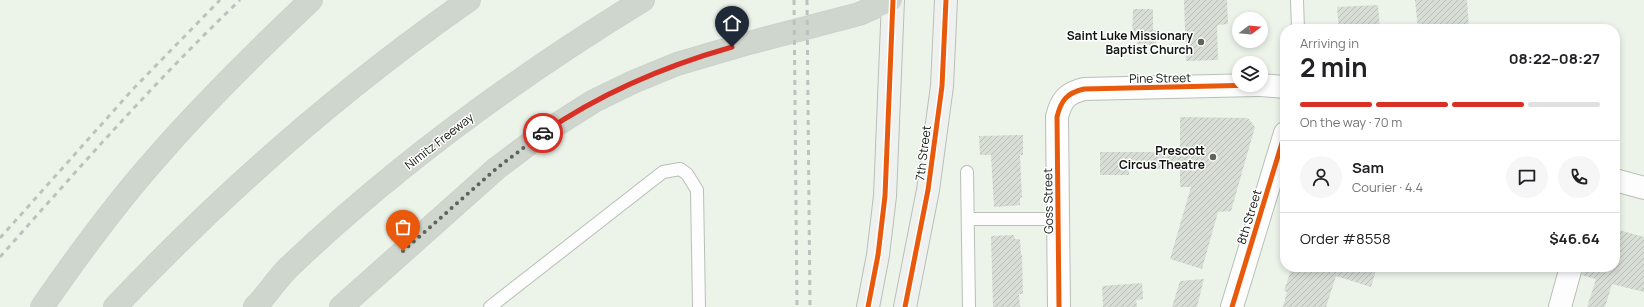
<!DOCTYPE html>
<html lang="en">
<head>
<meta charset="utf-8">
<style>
	:root { --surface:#fff; --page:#f6f6f6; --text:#202124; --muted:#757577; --line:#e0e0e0; --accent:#d93025 }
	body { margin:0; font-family:Manrope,sans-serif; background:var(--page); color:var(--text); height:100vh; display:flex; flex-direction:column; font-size:15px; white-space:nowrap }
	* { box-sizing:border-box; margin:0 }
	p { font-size:13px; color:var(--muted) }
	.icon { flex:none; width:22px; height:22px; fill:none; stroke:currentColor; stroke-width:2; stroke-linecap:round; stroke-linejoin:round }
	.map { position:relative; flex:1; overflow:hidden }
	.drawer { position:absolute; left:1280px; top:24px; width:340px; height:248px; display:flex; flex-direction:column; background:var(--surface); border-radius:16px; box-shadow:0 2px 6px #0003 }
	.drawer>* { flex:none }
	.needle { width:26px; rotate:74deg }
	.controls { position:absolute; left:1232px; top:12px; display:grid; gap:8px }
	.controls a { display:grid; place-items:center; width:36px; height:36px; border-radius:50%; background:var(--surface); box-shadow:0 2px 6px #0003; font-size:20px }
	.pin { position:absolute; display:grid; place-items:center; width:34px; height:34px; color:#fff; margin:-41px -17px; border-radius:50% 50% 50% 0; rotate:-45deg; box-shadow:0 0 4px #0007 }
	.pin .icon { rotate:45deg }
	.courier { position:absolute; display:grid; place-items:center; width:40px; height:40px; margin:-20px; border:3px solid #d93025; border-radius:50%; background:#fff; color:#222; box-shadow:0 1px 5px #0007 }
	.overview em { font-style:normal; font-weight:700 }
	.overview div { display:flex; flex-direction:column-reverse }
	.overview { display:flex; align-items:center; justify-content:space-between; height:68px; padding:0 20px }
	h1 { font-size:26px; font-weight:700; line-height:30px }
	.bar { display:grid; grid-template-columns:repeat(4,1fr); gap:6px 4px; align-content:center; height:48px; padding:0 20px }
	.bar i { height:5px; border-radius:3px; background:var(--line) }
	.bar .selected { background:var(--accent) }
	.bar p { grid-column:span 4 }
	.line { display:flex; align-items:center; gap:10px; padding:0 20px; border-top:1px solid var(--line) }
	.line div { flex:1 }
	.round { display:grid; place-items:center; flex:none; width:42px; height:42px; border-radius:21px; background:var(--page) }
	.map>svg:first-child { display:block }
	.building { fill:url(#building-hatch) }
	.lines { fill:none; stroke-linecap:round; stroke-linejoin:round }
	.lane-casing { stroke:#b9bfb8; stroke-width:14 }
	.street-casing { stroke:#b9bfb8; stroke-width:24 }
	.secondary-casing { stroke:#b9bfb8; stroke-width:24 }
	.highway-casing { stroke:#cdd1cd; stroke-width:24 }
	.lane { stroke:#fcfdfc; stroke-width:12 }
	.street { stroke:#fcfdfc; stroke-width:22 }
	.secondary { stroke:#eff1ee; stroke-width:22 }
	.highway { stroke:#cfd6cd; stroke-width:22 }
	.rail { stroke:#bfc1bf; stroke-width:3; stroke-dasharray:5 5; stroke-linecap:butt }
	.cycleway-casing { stroke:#fff; stroke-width:8 }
	.cycleway { stroke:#e8590c; stroke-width:5 }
	.done { stroke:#5e635c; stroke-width:4; stroke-dasharray:0 7.2 }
	.route { stroke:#d93025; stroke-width:5 }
	.poi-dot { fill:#5e635c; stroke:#fff; stroke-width:1.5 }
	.labels { text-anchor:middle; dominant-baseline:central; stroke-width:3; stroke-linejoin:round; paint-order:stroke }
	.poi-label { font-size:12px; font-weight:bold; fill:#111510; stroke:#fff; text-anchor:end }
	.street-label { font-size:12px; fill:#111510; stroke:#fff }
</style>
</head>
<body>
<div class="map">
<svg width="1644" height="307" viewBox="0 0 1644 307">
	<defs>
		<pattern id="building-hatch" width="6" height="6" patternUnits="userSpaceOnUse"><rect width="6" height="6" fill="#d8ddd6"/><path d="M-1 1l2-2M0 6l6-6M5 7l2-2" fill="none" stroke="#b8bdb7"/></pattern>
	</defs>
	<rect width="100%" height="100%" fill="#ecf4ea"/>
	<g class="building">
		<path d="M1184,0H1227L1228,24L1217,25L1218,60L1186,61Z"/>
		<path d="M1415,0H1467L1469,29H1418Z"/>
		<path d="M1378,5L1380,29H1339L1337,7Z"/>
		<path d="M1133,9H1153V30H1156V45L1137,44V37H1132Z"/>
		<path d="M1180,117L1248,118L1255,127L1231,211L1218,212L1202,269L1170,259L1191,187H1180V169H1129V175H1100V152H1180Z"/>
		<path d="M1023,135V155H1020L1022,197L1020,198V205L994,207L991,155H980L979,136Z"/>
		<path d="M1615,229L1644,237V292L1612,284L1605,307H1587L1596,279L1582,275L1583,267H1615Z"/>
		<path d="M1014,235L1015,239H1020L1021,255L1022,254L1023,294H1019L1020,307H993L991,236Z"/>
		<path d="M1292,267H1377L1371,287L1336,276L1326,307H1283L1287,292L1284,291Z"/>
		<path d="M1204,279L1197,307H1172L1180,281Z"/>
		<path d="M1142,283L1143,299L1136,300L1137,307H1103L1102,286Z"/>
	</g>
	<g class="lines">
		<defs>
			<g id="lane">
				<path d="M1297,0L1298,29"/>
				<path d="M967,172L969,307"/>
				<path d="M968,219H1058"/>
				<path d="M490,307L663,172L680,169L687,174L697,190L699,307"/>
			</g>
			<g id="street">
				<path d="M1261,85L1285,87"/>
				<path d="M1615,180L1644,188"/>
				<path d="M1059,307L1057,117C1061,100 1067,93 1084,89L1257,85"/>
				<path d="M1232,307L1285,133"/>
				<path d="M1560,307L1571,267"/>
			</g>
			<g id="secondary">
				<path d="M868,307L878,255L885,196L893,0"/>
				<path d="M905,307L928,190L942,86L946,0"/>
			</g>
			<g id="highway">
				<path d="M42,307C78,255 116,203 158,156C206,101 258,50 311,0"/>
				<path d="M115,307C223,193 340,90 469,0"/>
				<path d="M255,307C267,295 276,280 288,268C395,166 517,77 643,0"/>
				<path d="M341,307L497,168L545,132L594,101L633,82L677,64L745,44L859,14L891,0"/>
			</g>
		</defs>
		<use href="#lane" class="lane-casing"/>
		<use href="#street" class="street-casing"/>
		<use href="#secondary" class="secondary-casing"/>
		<use href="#highway" class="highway-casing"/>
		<use href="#lane" class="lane"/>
		<use href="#street" class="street"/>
		<use href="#secondary" class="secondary"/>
		<use href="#highway" class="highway"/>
		<g class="rail">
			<path d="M794,0L797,307"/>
			<path d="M807,0L810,307"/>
			<path d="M0,238L134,88L220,0"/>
			<path d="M0,257C78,169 155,81 240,0"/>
		</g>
		<defs>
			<g id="cycleway">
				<path d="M868,307L878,255L885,196L893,0"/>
				<path d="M905,307L928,190L942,86L946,0"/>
				<path d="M1059,307L1057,117C1061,100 1067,93 1084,89L1257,85"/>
				<path d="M1232,307L1285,133"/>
			</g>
		</defs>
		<use href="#cycleway" class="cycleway-casing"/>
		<use href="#cycleway" class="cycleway"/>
	</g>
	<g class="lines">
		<path class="done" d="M403,251L497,168L543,133"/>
		<path class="route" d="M543,133C601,93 665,66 732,47"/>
	</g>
	<g class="poi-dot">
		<circle cx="1201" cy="42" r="4"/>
		<circle cx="1213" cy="157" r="4"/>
	</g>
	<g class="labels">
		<g class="poi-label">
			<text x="1193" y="35">Saint Luke Missionary<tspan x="1193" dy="14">Baptist Church</tspan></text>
			<text x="1205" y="150">Prescott<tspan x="1205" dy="14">Circus Theatre</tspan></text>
		</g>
		<g class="street-label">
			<text transform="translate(1160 78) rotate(-1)">Pine Street</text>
			<text transform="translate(439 141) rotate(-38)">Nimitz Freeway</text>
			<text transform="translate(923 153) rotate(-83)">7th Street</text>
			<text transform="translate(1048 201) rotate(-91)">Goss Street</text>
			<text transform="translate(1249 217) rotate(-73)">8th Street</text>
		</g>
	</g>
</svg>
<div class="controls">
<a><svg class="needle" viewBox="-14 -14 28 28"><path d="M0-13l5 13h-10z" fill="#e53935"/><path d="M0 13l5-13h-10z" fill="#757577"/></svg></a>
<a><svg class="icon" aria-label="layers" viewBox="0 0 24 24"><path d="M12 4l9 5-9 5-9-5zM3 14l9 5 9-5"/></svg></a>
</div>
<div class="pin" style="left:403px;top:251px;background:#ea580c"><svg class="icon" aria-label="bag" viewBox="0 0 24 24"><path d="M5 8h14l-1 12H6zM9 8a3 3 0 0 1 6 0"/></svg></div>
<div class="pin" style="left:732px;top:47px;background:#1f2937"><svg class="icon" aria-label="home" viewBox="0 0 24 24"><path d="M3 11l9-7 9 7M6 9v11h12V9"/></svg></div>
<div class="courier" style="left:543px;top:133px"><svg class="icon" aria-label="car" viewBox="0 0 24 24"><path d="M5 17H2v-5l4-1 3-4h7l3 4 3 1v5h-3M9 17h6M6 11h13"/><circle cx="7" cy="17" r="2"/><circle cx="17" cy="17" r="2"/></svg></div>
<section class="drawer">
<div class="overview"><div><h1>2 min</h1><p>Arriving in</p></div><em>08:22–08:27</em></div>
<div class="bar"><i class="selected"></i><i class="selected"></i><i class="selected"></i><i></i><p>On the way · 70 m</p></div>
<div class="line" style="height:72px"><a class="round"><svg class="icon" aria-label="person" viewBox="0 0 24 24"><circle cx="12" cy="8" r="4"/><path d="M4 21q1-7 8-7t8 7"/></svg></a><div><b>Sam</b><p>Courier · 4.4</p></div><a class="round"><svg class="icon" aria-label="chat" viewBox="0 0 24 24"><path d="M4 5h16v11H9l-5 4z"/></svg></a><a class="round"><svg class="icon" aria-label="phone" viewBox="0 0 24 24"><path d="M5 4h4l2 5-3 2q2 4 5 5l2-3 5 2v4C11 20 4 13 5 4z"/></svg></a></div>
<div class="line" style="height:52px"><div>Order #8558</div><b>$46.64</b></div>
</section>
</div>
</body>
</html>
